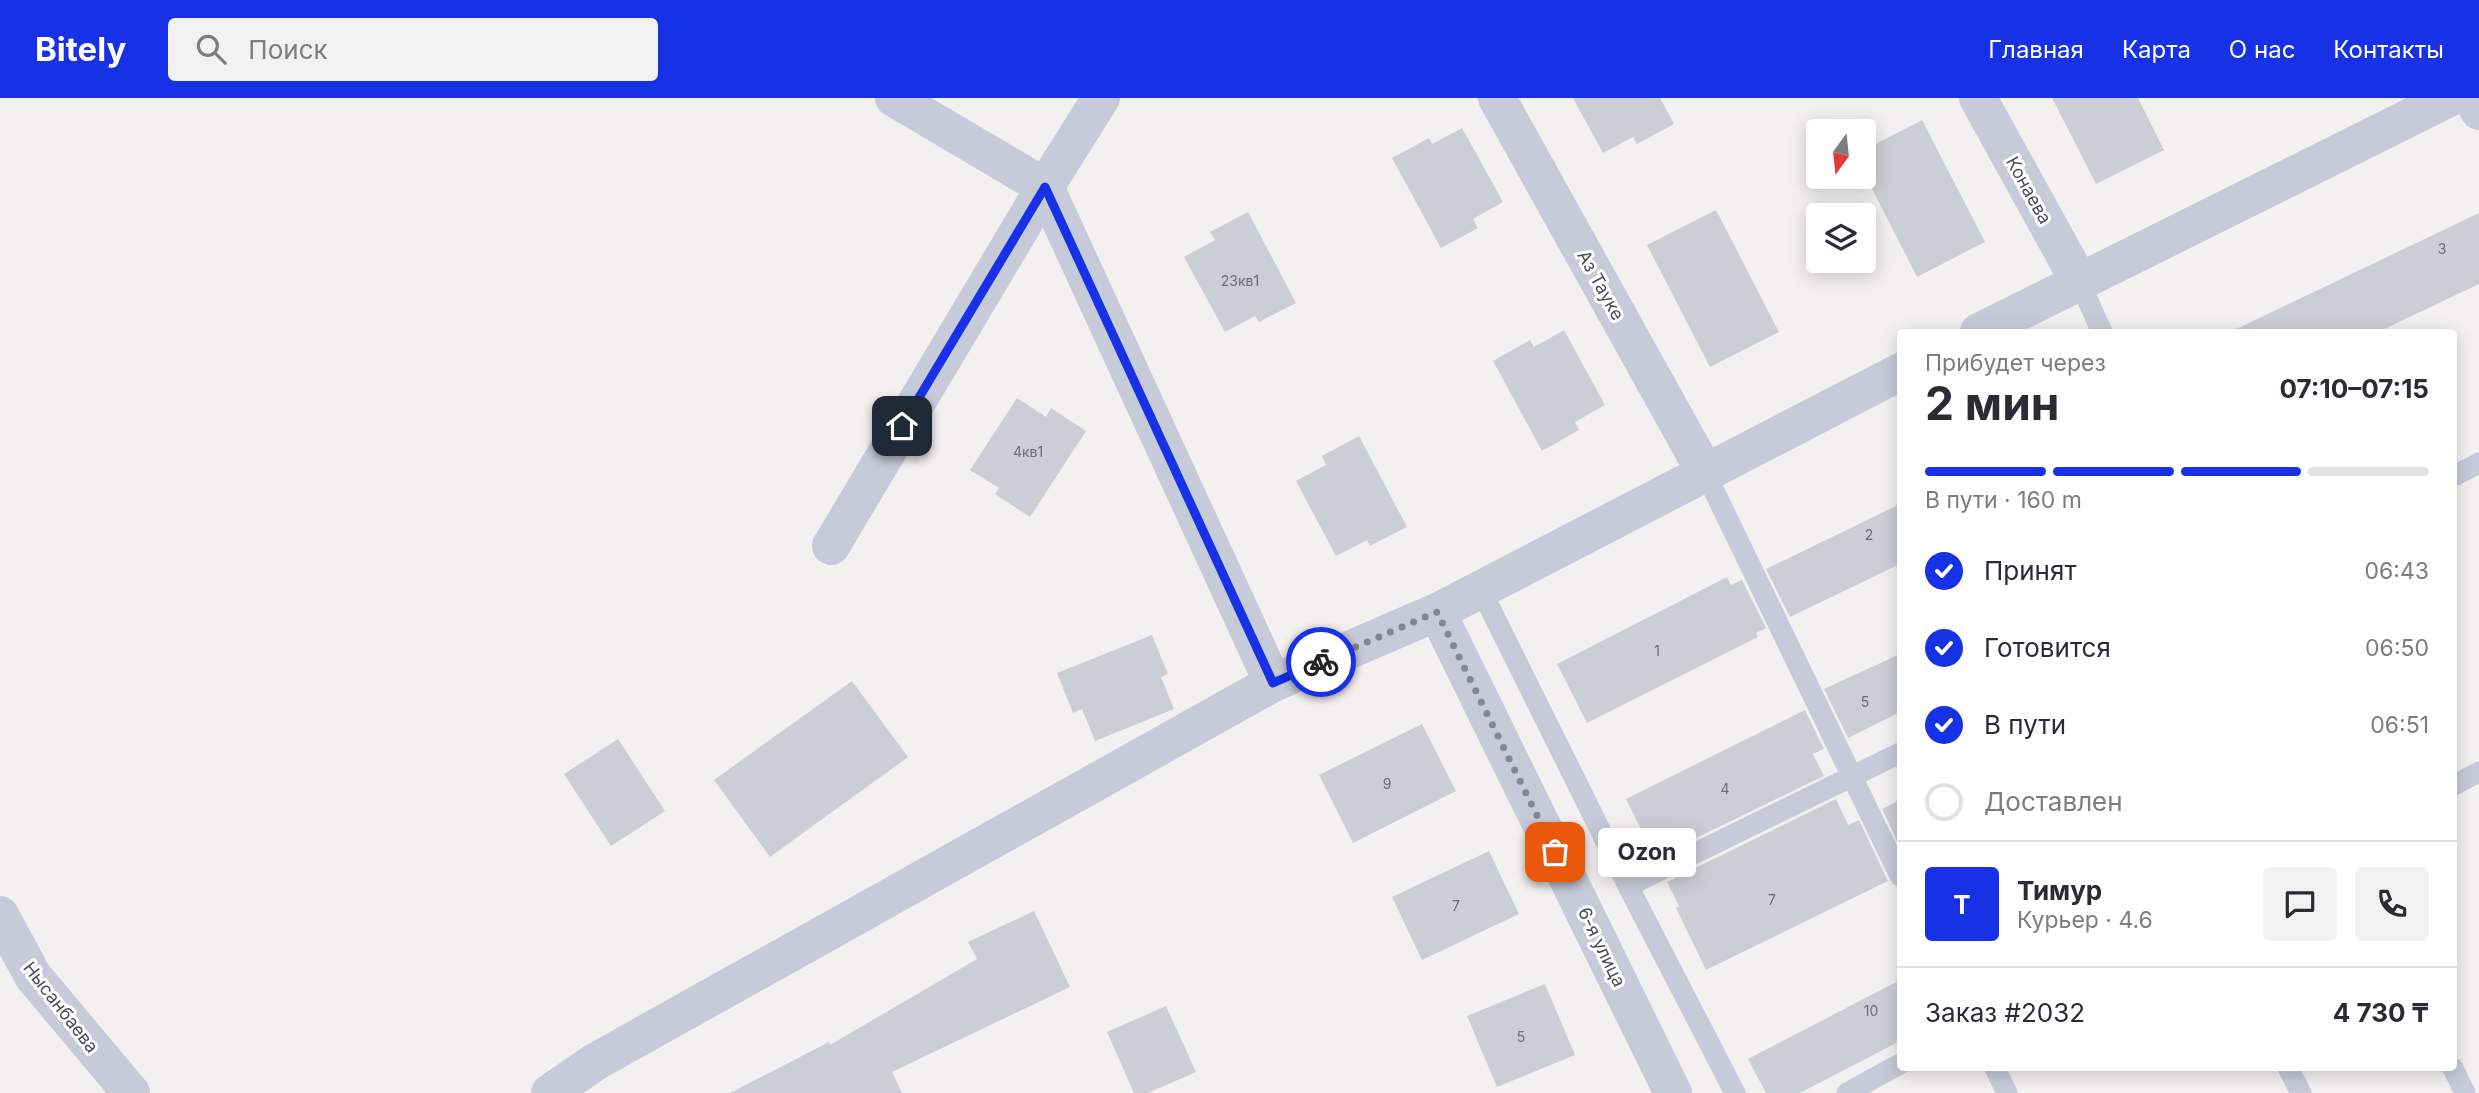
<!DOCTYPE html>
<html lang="ru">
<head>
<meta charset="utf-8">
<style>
	:root { --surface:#fff; --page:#f2f2f3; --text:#2b2b33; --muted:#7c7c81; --line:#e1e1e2; --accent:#1631e6 }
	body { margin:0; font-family:Inter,sans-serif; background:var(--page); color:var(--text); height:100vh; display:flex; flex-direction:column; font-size:26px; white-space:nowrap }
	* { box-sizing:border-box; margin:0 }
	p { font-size:23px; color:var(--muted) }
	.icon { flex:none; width:38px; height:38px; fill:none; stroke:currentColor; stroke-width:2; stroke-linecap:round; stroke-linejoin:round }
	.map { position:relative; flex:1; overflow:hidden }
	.panel { position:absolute; left:1897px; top:231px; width:560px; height:742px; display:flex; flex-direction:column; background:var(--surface); border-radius:7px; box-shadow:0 4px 18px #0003 }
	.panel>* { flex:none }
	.needle { width:46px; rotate:195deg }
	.tools { position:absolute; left:1806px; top:21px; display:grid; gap:14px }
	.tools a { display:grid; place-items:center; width:70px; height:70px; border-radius:7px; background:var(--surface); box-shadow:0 4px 18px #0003; font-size:35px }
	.pin { position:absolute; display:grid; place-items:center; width:60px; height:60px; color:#fff; margin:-30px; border-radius:14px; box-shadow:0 4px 10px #0006 }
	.courier { position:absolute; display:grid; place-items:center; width:70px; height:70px; margin:-35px; border:5px solid #1631e6; border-radius:50%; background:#fff; color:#222; box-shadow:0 2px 9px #0007 }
	.bubble { position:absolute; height:49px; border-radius:7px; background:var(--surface); box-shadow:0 4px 18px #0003; font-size:23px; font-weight:700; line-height:49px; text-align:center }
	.head em { font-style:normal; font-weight:700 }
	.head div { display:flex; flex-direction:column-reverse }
	.head { display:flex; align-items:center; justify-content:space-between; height:119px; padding:0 28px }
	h1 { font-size:46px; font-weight:700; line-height:52px }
	.bar { display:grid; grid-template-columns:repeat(4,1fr); gap:10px 7px; align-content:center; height:84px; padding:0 28px }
	.bar i { height:9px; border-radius:5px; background:var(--line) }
	.bar .active { background:var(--accent) }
	.bar p { grid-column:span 4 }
	.line { display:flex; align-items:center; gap:18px; padding:0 28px; border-top:2px solid var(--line) }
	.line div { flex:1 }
	.round { display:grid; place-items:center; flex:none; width:74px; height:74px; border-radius:7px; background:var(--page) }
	ol { padding:0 28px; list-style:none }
	li { display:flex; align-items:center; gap:21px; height:77px }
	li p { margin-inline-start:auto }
	li .icon { padding:7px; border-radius:50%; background:var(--accent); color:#fff; stroke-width:4 }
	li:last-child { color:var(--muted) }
	li i { width:38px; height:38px; border:4px solid var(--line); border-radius:50% }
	header { display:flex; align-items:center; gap:42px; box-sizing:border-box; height:98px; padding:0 35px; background:var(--accent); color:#fff }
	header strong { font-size:33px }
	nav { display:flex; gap:38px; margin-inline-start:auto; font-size:24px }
	.search { width:490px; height:63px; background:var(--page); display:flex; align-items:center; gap:18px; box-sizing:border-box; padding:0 24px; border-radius:7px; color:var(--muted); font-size:26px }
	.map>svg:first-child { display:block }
	.building { fill:#ccced6 }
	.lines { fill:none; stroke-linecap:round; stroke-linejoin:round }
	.service { stroke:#c7cad8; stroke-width:21 }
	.minor { stroke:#c7cad8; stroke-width:38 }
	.tertiary { stroke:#c7cad8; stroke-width:38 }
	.done { stroke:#848691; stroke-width:7; stroke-dasharray:0 12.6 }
	.route { stroke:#1631e6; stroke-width:9 }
	.labels { text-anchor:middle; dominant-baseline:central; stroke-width:6; stroke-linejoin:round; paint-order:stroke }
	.number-label { font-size:14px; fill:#696c7c }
	.street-label { font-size:18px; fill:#484c5e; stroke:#fff }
</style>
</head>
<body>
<header>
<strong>Bitely</strong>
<div class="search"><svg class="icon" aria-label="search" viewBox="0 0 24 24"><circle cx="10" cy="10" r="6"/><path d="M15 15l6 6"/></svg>Поиск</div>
<nav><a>Главная</a><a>Карта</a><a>О нас</a><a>Контакты</a></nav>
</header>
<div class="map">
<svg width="2479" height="995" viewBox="0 0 2479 995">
	<rect width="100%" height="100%" fill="#f3f1f0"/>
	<g class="building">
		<path d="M1573,0H1660L1674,26L1637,46L1633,39L1603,55Z"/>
		<path d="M2052,0H2138L2164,52L2096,86Z"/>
		<path d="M1922,22L1985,144L1917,179L1864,75V52Z"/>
		<path d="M1462,30L1503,104L1473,121L1478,130L1441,150L1392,60L1429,40L1432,46Z"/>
		<path d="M1716,112L1779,234L1710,269L1647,147Z"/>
		<path d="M1248,114L1296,205L1259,224L1255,218L1225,234L1184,159L1215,142L1210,134Z"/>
		<path d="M2479,115V186L2378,234H2230Z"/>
		<path d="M1564,232L1605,307L1575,324L1579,332L1542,353L1493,263L1530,242L1534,249Z"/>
		<path d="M1017,300L1046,319L1051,310L1086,333L1030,419L995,396L999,390L970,372Z"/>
		<path d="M1359,338L1407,429L1370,448L1367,442L1336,458L1296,383L1326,367L1322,358Z"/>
		<path d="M1900,406V466L1790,519L1766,471Z"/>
		<path d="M1727,479L1731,487L1742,482L1766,530L1756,535L1758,539L1587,625L1557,566Z"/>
		<path d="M1152,537L1168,576L1161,579L1174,611L1095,643L1082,611L1073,615L1057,575Z"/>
		<path d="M1900,556V614L1848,640L1824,591Z"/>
		<path d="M852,583L908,659L770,759L714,682Z"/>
		<path d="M1805,612L1824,651L1813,656L1824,678L1655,760L1626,701Z"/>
		<path d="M1422,626L1456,693L1353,745L1319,677Z"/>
		<path d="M618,641L665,713L611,748L564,676Z"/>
		<path d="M1836,701L1848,727L1859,722L1888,783L1706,872L1676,810L1679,808L1667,784Z"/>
		<path d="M1900,702V749L1882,711Z"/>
		<path d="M1489,753L1519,816L1422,862L1392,799Z"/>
		<path d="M1034,813L1070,889L892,974L902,995H730L829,944L830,947L977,861L968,844Z"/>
		<path d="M1900,882V943L1800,995H1766L1748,961Z"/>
		<path d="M1545,886L1575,957L1497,989L1467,918Z"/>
		<path d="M1166,908L1196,974L1148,995H1134L1107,934Z"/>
	</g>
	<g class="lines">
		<g class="service">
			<path d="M2079,183L2102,234"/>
			<path d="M1705,374L1900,778"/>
			<path d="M2454,378L2479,365"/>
			<path d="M1481,492L1628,788L1735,995"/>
			<path d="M2454,687L2479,674"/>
			<path d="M1628,788L1900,655"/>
			<path d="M1995,970L2007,995"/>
			<path d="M2288,970L2301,995"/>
			<path d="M2453,970L2465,995"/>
			<path d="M1847,995L1900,966"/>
		</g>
		<g class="minor">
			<path d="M894,0L1045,89L1273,585"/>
			<path d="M1497,0L1705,374"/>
			<path d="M1978,0L2079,183"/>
			<path d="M2473,0L2479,13"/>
			<path d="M831,448L1045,89L1101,0"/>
			<path d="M1437,514L1673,995"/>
		</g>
		<g class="tertiary">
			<path d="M1979,234L2449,0"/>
			<path d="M0,817L33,878L131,995"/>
			<path d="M550,995L595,964L1273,585L1437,514L1900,274"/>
		</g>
	</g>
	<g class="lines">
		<path class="done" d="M1321,564L1437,514L1555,754"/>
		<path class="route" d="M902,328L1045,89L1273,585L1321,564"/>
	</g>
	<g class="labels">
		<g class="number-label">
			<text x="2442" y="150">3</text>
			<text x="1240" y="182">23кв1</text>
			<text x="1028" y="353">4кв1</text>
			<text x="1869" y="436">2</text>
			<text x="1657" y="552">1</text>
			<text x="1865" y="603">5</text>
			<text x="1387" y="685">9</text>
			<text x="1725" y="690">4</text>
			<text x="1772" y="801">7</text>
			<text x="1456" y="807">7</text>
			<text x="1871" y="912">10</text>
			<text x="1521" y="938">5</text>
		</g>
		<g class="street-label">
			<text transform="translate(2029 92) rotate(61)">Конаева</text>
			<text transform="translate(1601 187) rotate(61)">Аз Тауке</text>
			<text transform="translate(1602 849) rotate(64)">6-я улица</text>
			<text transform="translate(61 909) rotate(52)">Нысанбаева</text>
		</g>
	</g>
</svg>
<div class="tools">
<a><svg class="needle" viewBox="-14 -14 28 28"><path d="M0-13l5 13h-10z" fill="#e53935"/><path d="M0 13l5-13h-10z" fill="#7c7c81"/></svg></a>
<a><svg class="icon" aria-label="layers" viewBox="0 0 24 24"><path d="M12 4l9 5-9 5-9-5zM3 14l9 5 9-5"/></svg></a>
</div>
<div class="pin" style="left:1555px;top:754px;background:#ea580c"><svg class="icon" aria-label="bag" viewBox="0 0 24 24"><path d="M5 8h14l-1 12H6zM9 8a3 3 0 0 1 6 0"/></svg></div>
<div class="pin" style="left:902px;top:328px;background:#1f2937"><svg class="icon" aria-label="home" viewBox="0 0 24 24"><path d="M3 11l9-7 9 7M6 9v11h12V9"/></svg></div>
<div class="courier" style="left:1321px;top:564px"><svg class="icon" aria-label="bike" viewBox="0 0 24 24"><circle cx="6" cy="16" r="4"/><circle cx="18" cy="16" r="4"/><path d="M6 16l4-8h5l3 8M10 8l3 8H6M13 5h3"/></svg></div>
<div class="bubble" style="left:1598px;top:730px;width:98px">Ozon</div>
<section class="panel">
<div class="head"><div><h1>2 мин</h1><p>Прибудет через</p></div><em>07:10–07:15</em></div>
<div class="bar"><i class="active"></i><i class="active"></i><i class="active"></i><i></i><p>В пути · 160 m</p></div>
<ol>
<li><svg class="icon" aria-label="check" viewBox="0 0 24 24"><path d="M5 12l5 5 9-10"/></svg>Принят<p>06:43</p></li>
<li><svg class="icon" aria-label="check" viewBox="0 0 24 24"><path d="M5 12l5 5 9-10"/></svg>Готовится<p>06:50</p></li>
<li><svg class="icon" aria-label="check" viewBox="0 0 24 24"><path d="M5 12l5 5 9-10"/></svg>В пути<p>06:51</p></li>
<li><i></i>Доставлен</li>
</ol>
<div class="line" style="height:126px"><b class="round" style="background:var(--accent);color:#fff">Т</b><div><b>Тимур</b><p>Курьер · 4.6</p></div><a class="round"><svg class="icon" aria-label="chat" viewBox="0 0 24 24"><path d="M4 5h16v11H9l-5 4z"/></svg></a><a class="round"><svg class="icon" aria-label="phone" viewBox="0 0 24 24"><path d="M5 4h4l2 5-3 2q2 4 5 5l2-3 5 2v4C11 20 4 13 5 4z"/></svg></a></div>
<div class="line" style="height:91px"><div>Заказ #2032</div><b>4 730 ₸</b></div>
</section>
</div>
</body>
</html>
